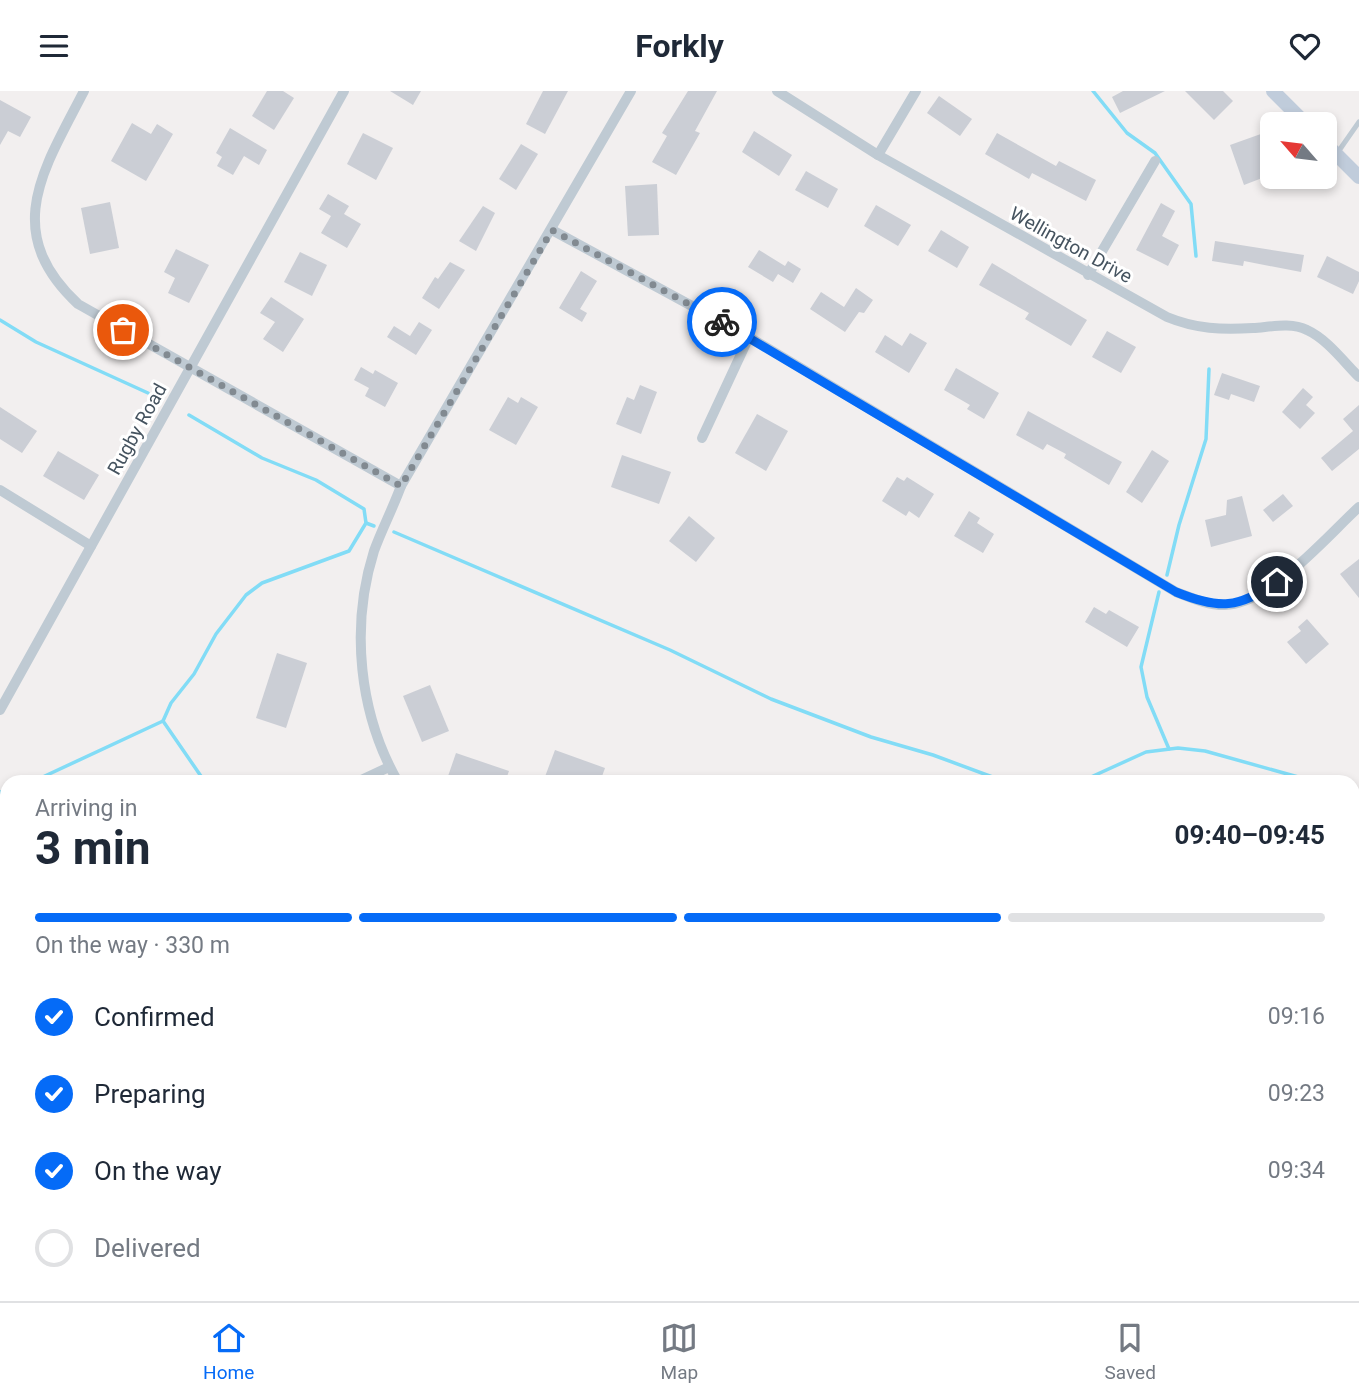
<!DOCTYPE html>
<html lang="en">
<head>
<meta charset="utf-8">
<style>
	:root { --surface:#fff; --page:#f2f2f3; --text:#1f2937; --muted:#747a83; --line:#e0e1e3; --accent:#056bf7 }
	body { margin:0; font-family:Roboto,sans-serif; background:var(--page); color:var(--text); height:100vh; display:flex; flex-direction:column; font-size:26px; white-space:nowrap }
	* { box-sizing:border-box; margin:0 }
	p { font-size:23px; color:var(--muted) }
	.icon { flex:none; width:38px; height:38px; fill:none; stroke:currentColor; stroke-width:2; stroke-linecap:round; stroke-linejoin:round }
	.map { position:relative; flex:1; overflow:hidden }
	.details { position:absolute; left:0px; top:684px; width:1360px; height:527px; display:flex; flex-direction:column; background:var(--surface); border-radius:21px 21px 0 0; box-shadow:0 4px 10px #0003 }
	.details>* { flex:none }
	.needle { width:46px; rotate:298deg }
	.tools { position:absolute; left:1260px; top:21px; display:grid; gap:14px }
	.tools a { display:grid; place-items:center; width:77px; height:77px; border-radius:10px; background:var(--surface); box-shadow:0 4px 10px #0003; font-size:35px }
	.pin { position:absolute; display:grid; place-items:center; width:60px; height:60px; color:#fff; margin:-30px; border:4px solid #fff; border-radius:50%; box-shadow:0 2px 7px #0007 }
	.courier { position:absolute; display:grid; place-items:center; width:70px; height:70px; margin:-35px; border:5px solid #056bf7; border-radius:50%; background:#fff; color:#222; box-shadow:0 2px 9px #0007 }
	.summary em { font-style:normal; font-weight:700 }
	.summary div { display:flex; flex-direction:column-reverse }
	.summary { display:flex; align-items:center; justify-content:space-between; height:119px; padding:0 35px }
	h1 { font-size:46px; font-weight:700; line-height:52px }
	.bar { display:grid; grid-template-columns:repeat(4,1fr); gap:10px 7px; align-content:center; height:84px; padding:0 35px }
	.bar i { height:9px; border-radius:5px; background:var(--line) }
	.bar .selected { background:var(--accent) }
	.bar p { grid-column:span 4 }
	ol { padding:0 35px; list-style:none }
	li { display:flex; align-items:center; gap:21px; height:77px }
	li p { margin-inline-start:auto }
	li .icon { padding:7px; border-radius:50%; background:var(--accent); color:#fff; stroke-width:4 }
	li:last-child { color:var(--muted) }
	li i { width:38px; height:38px; border:4px solid var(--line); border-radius:50% }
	header { display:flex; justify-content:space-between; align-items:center; height:91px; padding:0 35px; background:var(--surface); font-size:32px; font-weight:700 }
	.menu { display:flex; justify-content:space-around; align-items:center; height:98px; border-top:2px solid var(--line); background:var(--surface); font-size:19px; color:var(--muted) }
	.menu a { display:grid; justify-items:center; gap:4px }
	.menu .selected { color:var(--accent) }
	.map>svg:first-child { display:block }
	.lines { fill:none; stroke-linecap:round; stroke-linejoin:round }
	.stream { stroke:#82dcf6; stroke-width:3.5 }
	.building { fill:#cbced5 }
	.lane { stroke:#bfcad3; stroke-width:5 }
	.street { stroke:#bfcad3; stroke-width:10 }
	.secondary { stroke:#c0ccdb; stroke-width:14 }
	.done { stroke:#828a91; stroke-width:7; stroke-dasharray:0 12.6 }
	.route { stroke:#056bf7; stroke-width:9 }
	.labels { text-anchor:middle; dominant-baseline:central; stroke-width:6; stroke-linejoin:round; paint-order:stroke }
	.street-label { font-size:19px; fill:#45535f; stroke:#fff }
</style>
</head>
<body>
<header><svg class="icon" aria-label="menu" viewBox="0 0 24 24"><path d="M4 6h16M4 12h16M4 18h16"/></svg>Forkly<svg class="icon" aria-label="heart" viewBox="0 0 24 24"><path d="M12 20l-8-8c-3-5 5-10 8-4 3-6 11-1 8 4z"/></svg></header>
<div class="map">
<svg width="1359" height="1210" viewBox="0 0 1359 1210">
	<rect width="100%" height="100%" fill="#f2efef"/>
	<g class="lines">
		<g class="stream">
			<path d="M1093,0L1127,42L1155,62L1191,113L1196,165"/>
			<path d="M0,229L36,251L148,302"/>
			<path d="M366,432L374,435"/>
			<path d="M394,441L670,559L771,608L871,646L933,664L1006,691"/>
			<path d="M1167,484L1179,434L1206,348L1209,278"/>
			<path d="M1159,501L1141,576L1147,606L1169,658"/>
			<path d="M163,630L171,612L194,583L216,543L246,504L262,492L349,460L366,432L364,418L316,389L262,367L189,324"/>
			<path d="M163,630L205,691"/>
			<path d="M32,691L163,630"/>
			<path d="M1080,691L1146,661L1178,657L1205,660L1316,691"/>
			<path d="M1353,700L1359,703"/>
			<path d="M0,701L7,700"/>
			<path d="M434,1204L435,1210"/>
		</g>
	</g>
	<g class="building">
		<path d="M267,0H283L294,7L274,39L252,25Z"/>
		<path d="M390,0H421L413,14Z"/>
		<path d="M543,0H568L545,43L526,33Z"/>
		<path d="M688,0H717L695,40L700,42L676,84L652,71L667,45L662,42Z"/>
		<path d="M1123,0H1165L1120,22L1112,6Z"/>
		<path d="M1185,0H1223L1233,10L1214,29Z"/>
		<path d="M939,5L972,28L960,45L927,22Z"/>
		<path d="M0,9L31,26L20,46L8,40L0,54Z"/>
		<path d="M132,32L151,43L157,33L173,43L146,90L111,70Z"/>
		<path d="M230,37L267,59L259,74L244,65L233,84L217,75L222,66L216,62Z"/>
		<path d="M1272,39V50L1260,55L1270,84L1244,94L1230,54Z"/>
		<path d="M754,40L792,64L779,85L742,61Z"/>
		<path d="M363,42L393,57L376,89L347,73Z"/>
		<path d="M997,42L1056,75L1059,70L1096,89L1086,110L1032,82L1029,88L985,63Z"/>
		<path d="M521,53L538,63L516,99L499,88Z"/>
		<path d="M806,80L838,98L828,117L795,99Z"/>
		<path d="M657,93L659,144L628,145L625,95Z"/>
		<path d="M328,103L349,115L344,123L361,133L347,157L321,142L331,125L319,118Z"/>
		<path d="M110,111L119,157L90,163L81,117Z"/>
		<path d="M1161,112L1175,120L1162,145L1179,154L1168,175L1136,159Z"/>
		<path d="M876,114L911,134L898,155L864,135Z"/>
		<path d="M483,115L495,122L476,160L459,150Z"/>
		<path d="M941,139L969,156L957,177L928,160Z"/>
		<path d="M1215,150L1304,164L1301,181L1244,170L1243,175L1212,170Z"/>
		<path d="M176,158L209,174L189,212L168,202L175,187L164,181Z"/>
		<path d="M759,159L785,175L788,170L801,178L793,192L778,183L773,191L748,176Z"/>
		<path d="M300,161L327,174L312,205L284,191Z"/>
		<path d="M1327,165L1359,181V190L1353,203L1317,186Z"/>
		<path d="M450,171L465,179L439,218L422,207L435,186L438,188Z"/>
		<path d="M992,172L1087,229L1071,255L1025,228L1029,222L979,194Z"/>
		<path d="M581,180L597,190L580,218L587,222L582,231L559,217Z"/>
		<path d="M856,197L873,209L864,222L859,221L845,241L810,218L821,201L844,216Z"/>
		<path d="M271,206L304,228L283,261L263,248L275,231L260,222Z"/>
		<path d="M419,231L432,239L416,264L387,246L394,235L410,245Z"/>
		<path d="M1107,240L1136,256L1121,282L1092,266Z"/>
		<path d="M910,242L927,252L909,282L875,261L885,244L902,255Z"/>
		<path d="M361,276L373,283L375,279L398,292L385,316L365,305L369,297L354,289Z"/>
		<path d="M956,277L999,302L984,328L967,318L970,314L944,299Z"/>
		<path d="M1222,282L1260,295L1254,311L1231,303L1229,309L1214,304Z"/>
		<path d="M640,294L657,301L641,343L616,333L627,306L634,309Z"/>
		<path d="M1303,297L1313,306L1306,314L1315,322L1300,338L1282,321Z"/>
		<path d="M508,306L518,312L521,306L538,316L516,354L489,339Z"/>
		<path d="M1359,314V358L1332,380L1321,367L1353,340L1343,328Z"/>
		<path d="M0,316L37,340L22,362L0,348Z"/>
		<path d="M1028,320L1122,371L1109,394L1064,367L1066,363L1047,353L1043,359L1016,344Z"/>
		<path d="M757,323L788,340L766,380L735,362Z"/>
		<path d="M1152,359L1169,370L1142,412L1126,401Z"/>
		<path d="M58,360L99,384L84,409L43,385Z"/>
		<path d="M622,364L671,381L659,413L611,396Z"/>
		<path d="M897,386L904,390L907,386L934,403L919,427L909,420L906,425L882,410Z"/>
		<path d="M1283,403L1293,415L1273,431L1263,419Z"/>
		<path d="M1242,405L1252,445L1211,456L1205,429L1226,424L1227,409Z"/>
		<path d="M969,420L980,427L977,432L994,443L983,462L954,445Z"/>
		<path d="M689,425L715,447L696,471L669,450Z"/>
		<path d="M1359,468V507L1340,483Z"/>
		<path d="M1094,516L1106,523L1109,519L1139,536L1127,556L1085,531Z"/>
		<path d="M1307,528L1329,553L1306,573L1287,551L1301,540L1298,536Z"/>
		<path d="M277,562L307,572L286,637L256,627Z"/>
		<path d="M430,594L449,640L422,651L403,605Z"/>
		<path d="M555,659L605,677L600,691H543Z"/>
		<path d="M456,662L509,680L505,691H446Z"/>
	</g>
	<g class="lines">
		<path class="lane" d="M1338,61L1359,31"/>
		<g class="street">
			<path d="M84,0C44,78 0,140 78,213L401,395"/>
			<path d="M777,0L878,64L1167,226C1196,238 1222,239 1253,237C1270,236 1291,231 1307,239C1327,248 1344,271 1359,286"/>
			<path d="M878,64L916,0"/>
			<path d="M552,139L749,246L1176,501C1192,507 1207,514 1224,514C1268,515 1327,445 1359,416"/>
			<path d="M1088,184L1155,70"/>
			<path d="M702,347L749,246"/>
			<path d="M0,399L91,455"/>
			<path d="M0,619L344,0"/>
			<path d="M357,691L389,676"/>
			<path d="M398,691C359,623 350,536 374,460C382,438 393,417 401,395L631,0"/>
			<path d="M1353,847L1359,851"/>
			<path d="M1353,1147L1359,1134"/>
			<path d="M1059,1204L1071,1210"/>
			<path d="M276,1210L277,1204"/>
			<path d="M575,1210V1204"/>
			<path d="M1048,1210L1051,1204"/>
			<path d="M1322,1210L1325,1204"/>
		</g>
		<g class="secondary">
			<path d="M1273,0L1306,33"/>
			<path d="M1325,52L1359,86"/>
		</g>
	</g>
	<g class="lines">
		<path class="done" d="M123,239L401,395L552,139L722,231"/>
		<path class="route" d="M722,231L1176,501C1220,519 1238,517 1277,491"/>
	</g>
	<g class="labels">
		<g class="street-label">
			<text transform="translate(1071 154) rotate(29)">Wellington Drive</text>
			<text transform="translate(137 338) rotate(-61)">Rugby Road</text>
		</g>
	</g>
</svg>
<div class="tools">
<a><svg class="needle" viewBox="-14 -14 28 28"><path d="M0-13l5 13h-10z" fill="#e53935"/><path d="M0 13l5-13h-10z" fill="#747a83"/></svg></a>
</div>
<div class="pin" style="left:123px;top:239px;background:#ea580c"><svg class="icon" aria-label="bag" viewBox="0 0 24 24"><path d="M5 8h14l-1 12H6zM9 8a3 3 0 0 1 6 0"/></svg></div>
<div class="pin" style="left:1277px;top:491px;background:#1f2937"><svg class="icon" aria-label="home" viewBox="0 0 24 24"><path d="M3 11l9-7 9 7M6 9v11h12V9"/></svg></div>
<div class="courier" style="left:722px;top:231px"><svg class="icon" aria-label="bike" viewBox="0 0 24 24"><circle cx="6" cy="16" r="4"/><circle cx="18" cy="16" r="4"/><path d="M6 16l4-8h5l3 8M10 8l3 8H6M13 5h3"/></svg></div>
<section class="details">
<div class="summary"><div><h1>3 min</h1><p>Arriving in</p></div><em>09:40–09:45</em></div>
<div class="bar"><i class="selected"></i><i class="selected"></i><i class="selected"></i><i></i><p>On the way · 330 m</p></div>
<ol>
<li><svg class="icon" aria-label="check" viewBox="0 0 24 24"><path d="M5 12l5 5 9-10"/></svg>Confirmed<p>09:16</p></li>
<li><svg class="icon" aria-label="check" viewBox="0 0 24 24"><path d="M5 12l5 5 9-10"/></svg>Preparing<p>09:23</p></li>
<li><svg class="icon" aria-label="check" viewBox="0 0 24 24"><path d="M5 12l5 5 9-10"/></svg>On the way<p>09:34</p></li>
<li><i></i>Delivered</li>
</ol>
</section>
</div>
<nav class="menu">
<a class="selected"><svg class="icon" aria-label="home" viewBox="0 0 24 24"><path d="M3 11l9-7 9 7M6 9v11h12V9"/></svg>Home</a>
<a><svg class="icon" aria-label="map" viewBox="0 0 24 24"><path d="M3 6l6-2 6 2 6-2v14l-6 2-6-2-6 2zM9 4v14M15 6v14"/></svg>Map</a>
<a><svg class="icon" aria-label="saved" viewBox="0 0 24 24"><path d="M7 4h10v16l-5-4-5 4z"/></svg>Saved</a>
</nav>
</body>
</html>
